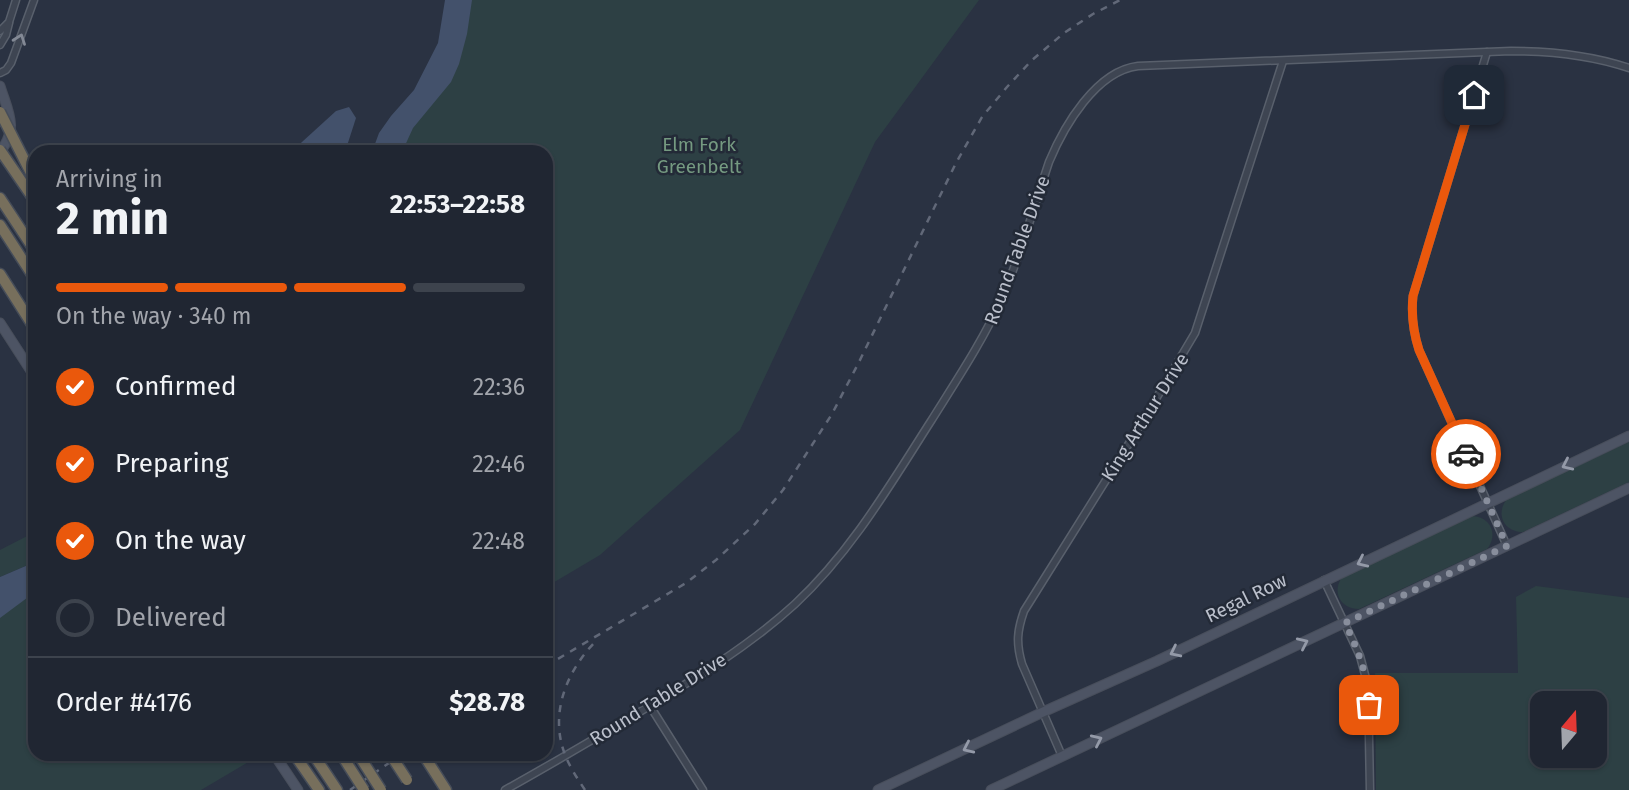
<!DOCTYPE html>
<html lang="en">
<head>
<meta charset="utf-8">
<style>
	:root { --surface:#202632; --page:#282e3a; --text:#f1f3f6; --muted:#a2a5ac; --line:#3d434d; --accent:#ea580c }
	body { margin:0; font-family:"Fira Sans",sans-serif; background:var(--page); color:var(--text); height:100vh; display:flex; flex-direction:column; font-size:26px; white-space:nowrap }
	* { box-sizing:border-box; margin:0 }
	p { font-size:23px; color:var(--muted) }
	.icon { flex:none; width:38px; height:38px; fill:none; stroke:currentColor; stroke-width:2; stroke-linecap:round; stroke-linejoin:round }
	.map { position:relative; flex:1; overflow:hidden }
	.drawer { position:absolute; left:28px; top:145px; width:525px; height:616px; display:flex; flex-direction:column; background:var(--surface); border-radius:21px; box-shadow:0 2px 5px #0004,0 0 0 2px var(--line) }
	.drawer>* { flex:none }
	.needle { width:46px; rotate:19deg }
	.fabs { position:absolute; left:1530px; top:691px; display:grid; gap:14px }
	.fabs a { display:grid; place-items:center; width:77px; height:77px; border-radius:14px; background:var(--surface); box-shadow:0 2px 5px #0004,0 0 0 2px var(--line); font-size:35px }
	.pin { position:absolute; display:grid; place-items:center; width:60px; height:60px; color:#fff; margin:-30px; border-radius:14px; box-shadow:0 4px 10px #0006 }
	.courier { position:absolute; display:grid; place-items:center; width:70px; height:70px; margin:-35px; border:5px solid #ea580c; border-radius:50%; background:#fff; color:#222; box-shadow:0 2px 9px #0007 }
	.summary em { font-style:normal; font-weight:700 }
	.summary div { display:flex; flex-direction:column-reverse }
	.summary { display:flex; align-items:center; justify-content:space-between; height:119px; padding:0 28px }
	h1 { font-size:46px; font-weight:700; line-height:52px }
	.bar { display:grid; grid-template-columns:repeat(4,1fr); gap:10px 7px; align-content:center; height:84px; padding:0 28px }
	.bar i { height:9px; border-radius:5px; background:var(--line) }
	.bar .active { background:var(--accent) }
	.bar p { grid-column:span 4 }
	.line { display:flex; align-items:center; gap:18px; padding:0 28px; border-top:2px solid var(--line) }
	.line div { flex:1 }
	ol { padding:0 28px; list-style:none }
	li { display:flex; align-items:center; gap:21px; height:77px }
	li p { margin-inline-start:auto }
	li .icon { padding:7px; border-radius:50%; background:var(--accent); color:#fff; stroke-width:4 }
	li:last-child { color:var(--muted) }
	li i { width:38px; height:38px; border:4px solid var(--line); border-radius:50% }
	.map>svg:first-child { display:block }
	.green { fill:#2d4044; fill-rule:evenodd }
	.water { fill:#43516b }
	.lines { fill:none; stroke-linecap:round; stroke-linejoin:round }
	.street-casing { stroke:#59606c; stroke-width:9 }
	.secondary-casing { stroke:#484e5b; stroke-width:11 }
	.highway-casing { stroke:#464d59; stroke-width:13 }
	.street { stroke:#3e4552; stroke-width:6 }
	.secondary { stroke:#4d5464; stroke-width:9 }
	.highway { stroke:#776f5c; stroke-width:10 }
	.rail { stroke:#616878; stroke-width:2.5; stroke-dasharray:7 7; stroke-linecap:butt }
	.highway-bridge-casing { stroke:#464d59; stroke-width:13; stroke-linecap:butt }
	.highway-bridge { stroke:#776f5c; stroke-width:10 }
	.oneway { stroke:#838995 }
	.oneway2 { stroke:#949aa8 }
	.done { stroke:#888e9c; stroke-width:7; stroke-dasharray:0 12.6 }
	.route { stroke:#ea580c; stroke-width:9 }
	.labels { text-anchor:middle; dominant-baseline:central; stroke-width:5; stroke-linejoin:round; paint-order:stroke }
	.park-label { font-size:19px; fill:#759a81; stroke:#232a37 }
	.street-label { font-size:19px; fill:#bbc0cc; stroke:#232a37 }
</style>
</head>
<body>
<div class="map">
<svg width="1629" height="790" viewBox="0 0 1629 790">
	<rect width="100%" height="100%" fill="#2a3242"/>
	<g class="green">
		<path d="M455,0H979L875,142L740,430L600,555L546,587V152H393L445,70Z"/>
		<path d="M1629,442V482L1523,532C1504,532 1495,514 1507,499Z"/>
		<path d="M1471,516C1490,516 1499,534 1487,549L1359,609C1340,609 1331,591 1343,576Z"/>
		<path d="M35,532V562L0,577V550Z"/>
		<path d="M35,584V754H262L201,790H0V608Z"/>
		<path d="M1536,586L1629,598V790H1376L1375,673H1518L1516,597ZM1542,704H1594V756H1542Z"/>
	</g>
	<g class="water">
		<path d="M445,0H472L467,34L459,64L451,82L413,128L402,152H372L379,133L391,116L414,90L438,43Z"/>
		<path d="M349,107L356,118L345,152H291L336,111Z"/>
		<path d="M35,562V592L0,618V577Z"/>
	</g>
	<g class="lines">
		<defs>
			<g id="street">
				<path d="M0,31L9,22L16,0"/>
				<path d="M0,45L6,35L9,23"/>
				<path d="M1487,52L1413,296C1411,315 1413,331 1419,350L1507,546"/>
				<path d="M0,73L6,70L11,63L34,0"/>
				<path d="M1324,580L1360,656L1368,686L1370,790"/>
				<path d="M650,706L703,790"/>
				<path d="M1062,756L1022,664C1016,643 1017,631 1024,611L1138,429L1195,333L1283,61"/>
				<path d="M505,790C550,765 594,739 638,713C693,680 748,647 795,604C851,552 890,485 931,421C956,381 983,341 1002,298C1021,254 1034,207 1049,162C1064,126 1096,71 1138,66L1511,51C1551,51 1591,55 1629,68"/>
			</g>
			<g id="secondary">
				<path d="M0,86C8,112 19,128 0,152"/>
				<path d="M0,323L35,377"/>
				<path d="M274,754L298,790"/>
				<path d="M878,790L1043,712L1157,661L1629,436"/>
				<path d="M991,790L1629,488"/>
			</g>
			<g id="highway">
				<path d="M0,198L35,251"/>
				<path d="M0,225L35,279"/>
				<path d="M0,274L35,329"/>
				<path d="M294,754L319,790"/>
				<path d="M313,754L337,790"/>
				<path d="M423,754L446,790"/>
			</g>
		</defs>
		<use href="#street" class="street-casing"/>
		<use href="#secondary" class="secondary-casing"/>
		<use href="#highway" class="highway-casing"/>
		<use href="#street" class="street"/>
		<use href="#secondary" class="secondary"/>
		<use href="#highway" class="highway"/>
		<g class="rail">
			<path d="M546,666L686,583L716,560L755,524L783,490L832,414L859,362L956,163L982,117L1007,87L1032,60L1064,33L1093,14L1120,0"/>
			<path d="M350,790L402,754"/>
			<path d="M585,790C577,778 569,766 564,752C550,712 567,671 595,642"/>
		</g>
		<defs>
			<g id="highway-bridge">
				<path d="M0,112L35,181"/>
				<path d="M0,150L35,201"/>
				<path d="M341,754L364,790"/>
				<path d="M358,754L381,790"/>
				<path d="M390,754L407,780"/>
			</g>
		</defs>
		<use href="#highway-bridge" class="highway-bridge-casing"/>
		<use href="#highway-bridge" class="highway-bridge"/>
	</g>
	<defs><path id="oneway-chevron" d="M-2-3.5L2.5 0L-2 3.5" fill="none" stroke-width="1.6" stroke-linecap="round" stroke-linejoin="round" transform="scale(1.75)"/></defs>
	<use class="oneway" href="#oneway-chevron" transform="translate(20 39) rotate(-70)"/>
	<g class="oneway2">
		<use href="#oneway-chevron" transform="translate(1567 465) rotate(155)"/>
		<use href="#oneway-chevron" transform="translate(1362 562) rotate(155)"/>
		<use href="#oneway-chevron" transform="translate(1303 643) rotate(-25)"/>
		<use href="#oneway-chevron" transform="translate(1175 652) rotate(154)"/>
		<use href="#oneway-chevron" transform="translate(1097 740) rotate(-25)"/>
		<use href="#oneway-chevron" transform="translate(968 748) rotate(155)"/>
	</g>
	<g class="lines">
		<path class="done" d="M1369,705C1368,675 1358,650 1345,623L1507,546L1466,454"/>
		<path class="route" d="M1466,454L1419,350C1413,331 1411,315 1413,296L1474,95"/>
	</g>
	<g class="labels">
		<g class="park-label">
			<text x="699" y="144">Elm Fork<tspan x="699" dy="22">Greenbelt</tspan></text>
		</g>
		<g class="street-label">
			<text transform="translate(1017 250) rotate(-70)">Round Table Drive</text>
			<text transform="translate(1145 417) rotate(-58)">King Arthur Drive</text>
			<text transform="translate(1246 598) rotate(-26)">Regal Row</text>
			<text transform="translate(658 699) rotate(-32)">Round Table Drive</text>
		</g>
	</g>
</svg>
<div class="fabs">
<a><svg class="needle" viewBox="-14 -14 28 28"><path d="M0-13l5 13h-10z" fill="#e53935"/><path d="M0 13l5-13h-10z" fill="#a2a5ac"/></svg></a>
</div>
<div class="pin" style="left:1369px;top:705px;background:#ea580c"><svg class="icon" aria-label="bag" viewBox="0 0 24 24"><path d="M5 8h14l-1 12H6zM9 8a3 3 0 0 1 6 0"/></svg></div>
<div class="pin" style="left:1474px;top:95px;background:#1f2937"><svg class="icon" aria-label="home" viewBox="0 0 24 24"><path d="M3 11l9-7 9 7M6 9v11h12V9"/></svg></div>
<div class="courier" style="left:1466px;top:454px"><svg class="icon" aria-label="car" viewBox="0 0 24 24"><path d="M5 17H2v-5l4-1 3-4h7l3 4 3 1v5h-3M9 17h6M6 11h13"/><circle cx="7" cy="17" r="2"/><circle cx="17" cy="17" r="2"/></svg></div>
<section class="drawer">
<div class="summary"><div><h1>2 min</h1><p>Arriving in</p></div><em>22:53–22:58</em></div>
<div class="bar"><i class="active"></i><i class="active"></i><i class="active"></i><i></i><p>On the way · 340 m</p></div>
<ol>
<li><svg class="icon" aria-label="check" viewBox="0 0 24 24"><path d="M5 12l5 5 9-10"/></svg>Confirmed<p>22:36</p></li>
<li><svg class="icon" aria-label="check" viewBox="0 0 24 24"><path d="M5 12l5 5 9-10"/></svg>Preparing<p>22:46</p></li>
<li><svg class="icon" aria-label="check" viewBox="0 0 24 24"><path d="M5 12l5 5 9-10"/></svg>On the way<p>22:48</p></li>
<li><i></i>Delivered</li>
</ol>
<div class="line" style="height:91px"><div>Order #4176</div><b>$28.78</b></div>
</section>
</div>
</body>
</html>
